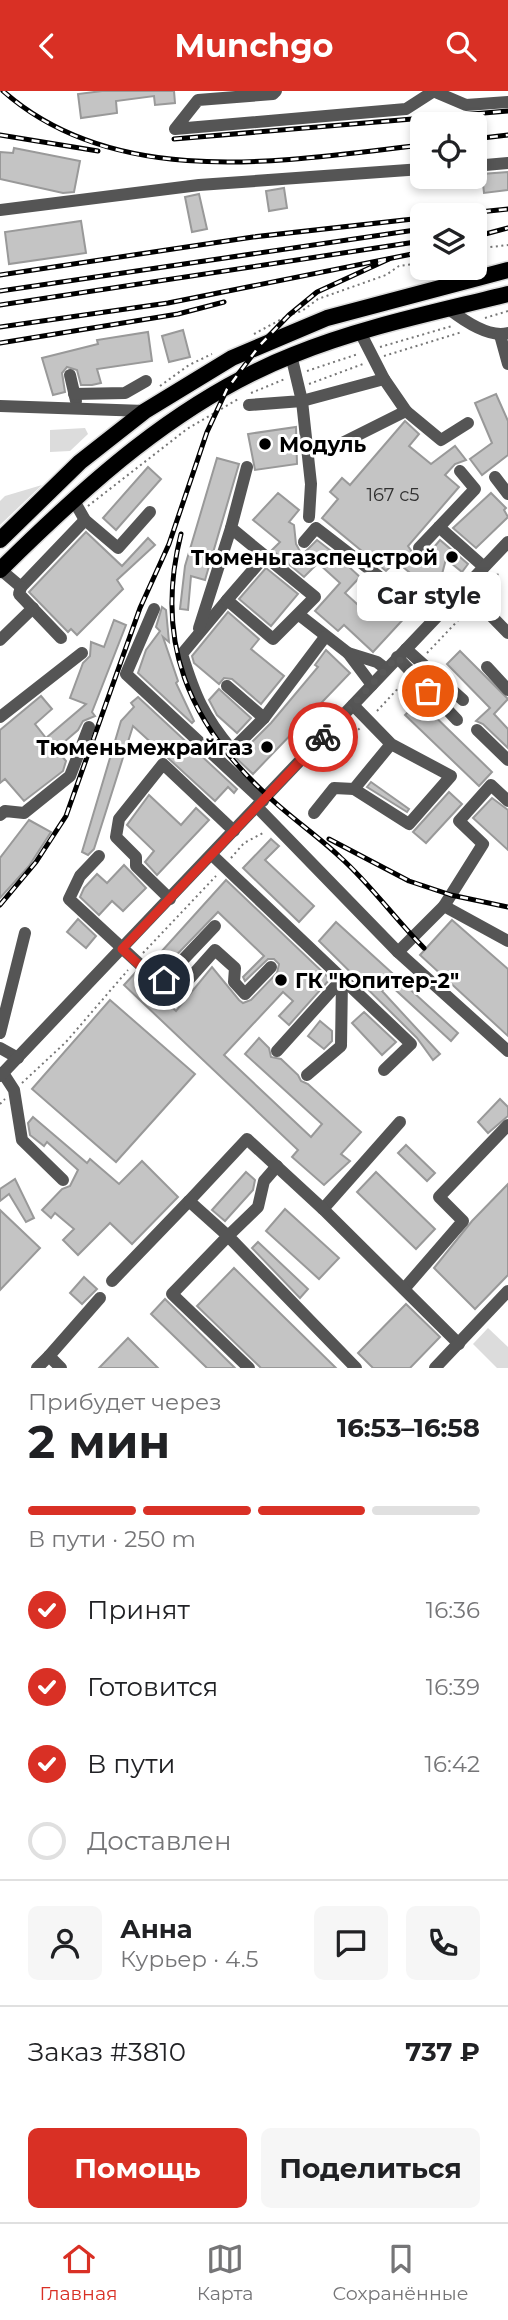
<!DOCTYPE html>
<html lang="ru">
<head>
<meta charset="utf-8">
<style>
	:root { --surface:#fff; --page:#f6f6f6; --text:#202124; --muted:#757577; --line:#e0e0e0; --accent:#d93025 }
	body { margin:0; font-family:Montserrat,sans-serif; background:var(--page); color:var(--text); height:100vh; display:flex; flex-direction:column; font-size:26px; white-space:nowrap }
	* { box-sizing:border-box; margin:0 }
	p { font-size:23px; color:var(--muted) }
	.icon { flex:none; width:38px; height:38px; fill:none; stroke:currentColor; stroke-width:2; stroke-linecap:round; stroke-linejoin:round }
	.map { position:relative; height:1277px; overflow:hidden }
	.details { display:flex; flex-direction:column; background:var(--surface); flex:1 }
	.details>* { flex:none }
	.controls { position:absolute; left:410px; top:21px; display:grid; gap:14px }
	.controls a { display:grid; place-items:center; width:77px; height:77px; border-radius:10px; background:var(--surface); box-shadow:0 4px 10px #0003; font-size:35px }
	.pin { position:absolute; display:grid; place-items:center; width:60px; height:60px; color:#fff; margin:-30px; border:4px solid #fff; border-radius:50%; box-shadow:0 2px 7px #0007 }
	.courier { position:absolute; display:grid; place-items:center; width:70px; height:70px; margin:-35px; border:5px solid #d93025; border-radius:50%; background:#fff; color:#222; box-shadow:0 2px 9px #0007 }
	.bubble { position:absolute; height:49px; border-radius:10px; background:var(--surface); box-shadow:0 4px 10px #0003; font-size:23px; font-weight:700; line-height:49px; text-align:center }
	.headline em { font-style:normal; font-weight:700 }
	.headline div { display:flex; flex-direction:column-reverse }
	.headline { display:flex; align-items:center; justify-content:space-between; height:119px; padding:0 28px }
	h1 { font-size:46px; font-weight:700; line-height:52px }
	.bar { display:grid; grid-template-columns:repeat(4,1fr); gap:10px 7px; align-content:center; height:84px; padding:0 28px }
	.bar i { height:9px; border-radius:5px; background:var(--line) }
	.bar .active { background:var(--accent) }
	.bar p { grid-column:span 4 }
	.line { display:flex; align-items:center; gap:18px; padding:0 28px; border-top:2px solid var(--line) }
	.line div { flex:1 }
	.round { display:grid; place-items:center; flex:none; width:74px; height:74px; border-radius:10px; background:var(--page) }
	ol { padding:0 28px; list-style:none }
	li { display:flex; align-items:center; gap:21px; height:77px }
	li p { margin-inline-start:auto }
	li .icon { padding:7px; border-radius:50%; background:var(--accent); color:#fff; stroke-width:4 }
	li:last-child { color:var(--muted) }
	li i { width:38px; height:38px; border:4px solid var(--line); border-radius:50% }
	.action { display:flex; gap:14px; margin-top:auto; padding:14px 28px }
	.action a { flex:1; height:80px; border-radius:10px; background:var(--accent); color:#fff; font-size:28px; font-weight:700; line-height:80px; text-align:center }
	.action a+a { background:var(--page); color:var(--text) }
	header { display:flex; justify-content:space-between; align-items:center; height:91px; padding:0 28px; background:var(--accent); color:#fff; font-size:32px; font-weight:700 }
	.tabs { display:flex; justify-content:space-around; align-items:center; height:98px; border-top:2px solid var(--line); background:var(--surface); font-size:19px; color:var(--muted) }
	.tabs a { display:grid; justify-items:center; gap:4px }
	.tabs .active { color:var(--accent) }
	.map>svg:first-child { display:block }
	.green { fill:#dcdcdc }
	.building { fill:#c4c4c4; stroke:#999; stroke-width:2 }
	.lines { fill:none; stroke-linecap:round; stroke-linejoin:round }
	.major-casing { stroke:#dbdbdb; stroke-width:19 }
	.path { stroke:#777; stroke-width:2; stroke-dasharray:2 3.5; stroke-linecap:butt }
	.minor { stroke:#555; stroke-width:12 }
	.major { stroke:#000; stroke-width:16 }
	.rail-casing { stroke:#000; stroke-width:5 }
	.rail { stroke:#fff; stroke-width:2.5; stroke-dasharray:8; stroke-linecap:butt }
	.done { stroke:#595959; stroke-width:7; stroke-dasharray:0 12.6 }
	.route { stroke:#d93025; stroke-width:9 }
	.poi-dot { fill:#000; stroke:#fff; stroke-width:2.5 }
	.labels { text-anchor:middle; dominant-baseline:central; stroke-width:6; stroke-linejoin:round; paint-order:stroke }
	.number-label { font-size:18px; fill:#313131 }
	.poi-label { font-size:21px; font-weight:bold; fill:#000; stroke:#fff; text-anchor:start }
</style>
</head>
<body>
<header><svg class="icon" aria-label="back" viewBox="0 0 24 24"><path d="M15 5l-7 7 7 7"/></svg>Munchgo<svg class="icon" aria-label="search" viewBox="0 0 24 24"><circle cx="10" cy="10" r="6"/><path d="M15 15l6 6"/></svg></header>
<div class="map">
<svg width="508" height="1277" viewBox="0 0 508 1277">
	<rect width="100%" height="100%" fill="#fff"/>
	<g class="green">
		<path d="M85,337L88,343L70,360L50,361V339Z"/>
		<path d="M42,394L0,434V410L5,405Z"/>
		<path d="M488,1237L508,1256V1277H497L473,1253Z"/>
	</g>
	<g class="building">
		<path d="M102,0H174L175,12L155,14L154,5L116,10L117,22L81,27L78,3Z"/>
		<path d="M14,57L80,70L74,101L63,102L0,88V61L13,62Z"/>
		<path d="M508,81V99L484,102L482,83Z"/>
		<path d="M284,97L287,117L269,120L266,100Z"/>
		<path d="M199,103L207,138L192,141L185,106Z"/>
		<path d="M81,130L86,162L9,173L5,141Z"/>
		<path d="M183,239L190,266L169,271L162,245Z"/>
		<path d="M148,241L152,270L97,278L101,292L92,294H81L77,279L67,276L62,282L65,301L53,304L42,267L98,253L97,249Z"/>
		<path d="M496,303L508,330V364L482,384L470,368L492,352L475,312Z"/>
		<path d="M405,330L419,343L409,355L431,373L455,355L466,369L455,373L445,384L459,396L408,455L414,464L424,468L440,449L468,473L462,481L446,468L441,487L422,508L402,492L410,482L396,470L386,480L322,427L338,408L330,401L342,387L350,394Z"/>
		<path d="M296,336L297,373L255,379L248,343Z"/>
		<path d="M217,367L239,373L205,489L191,485L188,519L180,518L185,475Z"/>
		<path d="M148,376L161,388L116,439L103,427Z"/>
		<path d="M278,402L299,419L289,431L294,434L296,453L302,464L317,449L335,463L360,486L345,502L369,524L388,503L409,522L373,561L344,534L338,540L315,520L340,492L318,472L304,486L272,459L280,451L253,429Z"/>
		<path d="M491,402L506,417L504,419L508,426L476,457L453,437Z"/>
		<path d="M86,441L122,475L148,447L155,454L117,489L123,498L77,544L71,538L68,541L29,501Z"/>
		<path d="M266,477L298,503L271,535L239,508Z"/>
		<path d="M162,516L166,519L169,551L163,546L178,590L176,592L194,630L192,632L138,582L146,559L160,540L156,536Z"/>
		<path d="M228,521L259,548L251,558L284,585L261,613L232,588L224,587L219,593L194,572L192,565Z"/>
		<path d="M114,529L126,534L92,621L95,625L83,630L78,639L56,658L66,670L63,680L24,710L5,688L0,692V639L41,605L52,618L35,633L46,647L86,613L70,607L83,572L90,565L91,551L104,556Z"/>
		<path d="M326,559L350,582L253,683L236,667L271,632L318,576L315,574Z"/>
		<path d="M460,560L508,608L494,623L508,638V657L483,633L476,630L490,617L447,573Z"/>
		<path d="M219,598L251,627L237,642L217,624L209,609Z"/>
		<path d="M138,606L237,698L234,702L228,696L215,710L133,635L94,758L88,764L82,761L121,630L134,616L131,612Z"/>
		<path d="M419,610L492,681L479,695L405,624Z"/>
		<path d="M371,691L409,718L407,721L367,696Z"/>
		<path d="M449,701L462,713L426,752L413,741Z"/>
		<path d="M149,704L181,734L196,717L209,729L157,784L145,771L154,760L127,734Z"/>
		<path d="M492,707L508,719V759L473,727Z"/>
		<path d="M29,729L51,741L29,775L0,807V767Z"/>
		<path d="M271,748L279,755L265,769L314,815L299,831L243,777Z"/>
		<path d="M124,774L146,797L123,820L112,810L99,824L80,806L84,797L97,783L107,792Z"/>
		<path d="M226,789L330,888L289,934L279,925L293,910L283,901L224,964L311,1046L322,1033L245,963L259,947L269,957L271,966L281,968L298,984L301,990L308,993L361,1041L341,1063L350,1070L324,1094L292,1066L298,1059L124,894L136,881L176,920L212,876L239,909L243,912L251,909L277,882L279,873L274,868H268L245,890L243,886L264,865L218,821L161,880L152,871Z"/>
		<path d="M78,828L96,845L86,857L67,841Z"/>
		<path d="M452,829L508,878V945L420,864Z"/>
		<path d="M336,831L458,942L451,950L389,893L382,900L440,963L433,969L417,947L319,850Z"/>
		<path d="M110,909L195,983L116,1071L32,998Z"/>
		<path d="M364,921L396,951L382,964L352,932Z"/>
		<path d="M320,930L332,940V950L324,958L308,945Z"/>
		<path d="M500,1008L508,1016V1025L488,1042L478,1031Z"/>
		<path d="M33,1026L87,1072L90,1068L119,1093L142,1070L178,1106L132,1153L110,1132L78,1164L63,1149L74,1138L55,1122L51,1127L42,1119L62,1098L70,1095L78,1079L47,1051L44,1055L30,1044L28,1032Z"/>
		<path d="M406,1054L435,1082L427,1090L398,1062Z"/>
		<path d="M246,1081L255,1089L253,1099L225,1130L212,1119Z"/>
		<path d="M376,1081L435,1138L416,1158L357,1101Z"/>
		<path d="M15,1088L34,1127L26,1131L9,1103L0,1110V1098Z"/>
		<path d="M508,1093V1184L475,1218L434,1177L472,1130Z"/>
		<path d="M285,1118L339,1167L319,1188L266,1140Z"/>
		<path d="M0,1119L40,1157L0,1199Z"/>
		<path d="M258,1151L308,1198L300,1207L252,1157Z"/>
		<path d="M234,1177L336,1277H261L197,1215Z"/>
		<path d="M84,1186L97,1198L82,1213L70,1202Z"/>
		<path d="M165,1208L166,1209L235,1277H207L151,1223Z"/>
		<path d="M406,1213L440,1246L410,1277H373L358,1262Z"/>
		<path d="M128,1247L158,1277H99Z"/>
	</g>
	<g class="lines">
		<defs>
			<g id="major">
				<path d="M0,449L80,371L145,320L232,267L327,227L508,179"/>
				<path d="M0,479C86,394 179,309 293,264C362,236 436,221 508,203"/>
			</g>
		</defs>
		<use href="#major" class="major-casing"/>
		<g class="path">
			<path d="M474,158L508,154"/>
			<path d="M485,227L508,220"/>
			<path d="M254,243L289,224L302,220L318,208L386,184L399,175L422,172"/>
			<path d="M380,256L452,235"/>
			<path d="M384,265L462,241"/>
			<path d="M307,280L358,263"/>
			<path d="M309,293L363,273"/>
			<path d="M160,295L189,274L212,263"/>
			<path d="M251,302L285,288"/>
			<path d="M88,415L187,338L240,307"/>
			<path d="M484,501L498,486L497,480"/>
			<path d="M427,562L469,518"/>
			<path d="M377,620L404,591"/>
			<path d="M311,674L325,671L361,636"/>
			<path d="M231,767L244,752L265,741"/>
			<path d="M143,862L216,785"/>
			<path d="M22,992L66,951L128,879"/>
			<path d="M0,1013L5,1008"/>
		</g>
		<g class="minor">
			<path d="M276,0L273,3L198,9L175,38L406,18L434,0"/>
			<path d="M433,0L466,14L508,11"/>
			<path d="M474,75L508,72"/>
			<path d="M0,119L199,94L422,78"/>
			<path d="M449,218C463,229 489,247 508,242"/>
			<path d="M500,244L508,273"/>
			<path d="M70,284L76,310"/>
			<path d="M74,303L125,302L146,290"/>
			<path d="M249,314L302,310L291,264"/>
			<path d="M0,315L145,320"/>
			<path d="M406,320L441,349L468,332"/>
			<path d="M326,360L406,320L384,288"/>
			<path d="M247,376L231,437L265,465"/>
			<path d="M460,380L475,398L439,436L484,476"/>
			<path d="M495,386L508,403"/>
			<path d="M73,408L85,429L118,457L150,421"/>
			<path d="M309,426L311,393L302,310L384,288L360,241"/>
			<path d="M304,451L316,437L434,528"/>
			<path d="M419,457L439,436"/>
			<path d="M1,479L21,496L85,429"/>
			<path d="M21,496L19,503L61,547"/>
			<path d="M464,497L508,542"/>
			<path d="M227,509L182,563C195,605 203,624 232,659L264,627"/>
			<path d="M154,518L126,583L263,710"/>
			<path d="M298,523L273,548L227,509L265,465L315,506L298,523L348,562L377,571L386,578"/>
			<path d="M199,537L231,437"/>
			<path d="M0,549L33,517"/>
			<path d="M406,558L463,609"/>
			<path d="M348,562L372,594"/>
			<path d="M397,566L457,629"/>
			<path d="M487,576L508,599"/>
			<path d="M227,595L264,627L325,546"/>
			<path d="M353,614L391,653L354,698L409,733L451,685L391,653"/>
			<path d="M0,626L82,562"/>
			<path d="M477,639L508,669"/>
			<path d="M257,716L398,861L444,815L508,850"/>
			<path d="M314,722L334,697L354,698"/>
			<path d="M0,724L5,720L24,722L70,685L89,636"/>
			<path d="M212,764L411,953L384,979"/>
			<path d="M99,765L80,785L69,808L174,905L215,859L235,877L234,891L245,903L271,876"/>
			<path d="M170,808L136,775V766L116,746L119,728L163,673L234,740"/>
			<path d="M444,815L483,753L459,730L491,694L508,710"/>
			<path d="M398,861L508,960"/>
			<path d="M160,893L215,835"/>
			<path d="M0,942L25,842"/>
			<path d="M0,957L18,967"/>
			<path d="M277,960L342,888L341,955L307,984"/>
			<path d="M3,982L14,999L22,1049L63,1089"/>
			<path d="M0,985L508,451"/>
			<path d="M277,1075L264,1090L258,1116L228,1145L356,1277"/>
			<path d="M323,1118L400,1031"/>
			<path d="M112,1190L189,1110"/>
			<path d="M404,1198L463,1130L439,1106L508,1034"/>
			<path d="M49,1265L100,1207"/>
			<path d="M37,1277L49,1265L61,1277"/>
			<path d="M249,1277L172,1203L228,1145L189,1110L247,1048L323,1118L459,1253"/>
			<path d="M435,1277L508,1200"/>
		</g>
		<use href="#major" class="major"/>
		<defs>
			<g id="rail">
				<path d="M3,0C116,100 285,70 422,54"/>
				<path d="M0,44L98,60"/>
				<path d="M174,48L508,20"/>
				<path d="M474,48L508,44"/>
				<path d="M451,124L508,118"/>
				<path d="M474,146L508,137"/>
				<path d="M0,184L253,146L422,127"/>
				<path d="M0,200L422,138"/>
				<path d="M0,214L422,150"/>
				<path d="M0,236L168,212L422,161"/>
				<path d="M0,252L178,223L224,211"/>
				<path d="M181,443C154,550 188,632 268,705C291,727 318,745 341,767C371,794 395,828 424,857"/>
				<path d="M329,748L409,790L451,804L508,816"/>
				<path d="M0,814L36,771L66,725L140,517L169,453L207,341L227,298L260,254L289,224L317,201L389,168"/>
			</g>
		</defs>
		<use href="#rail" class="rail-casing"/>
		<use href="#rail" class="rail"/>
	</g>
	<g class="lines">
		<path class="done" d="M323,646L397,566L428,600"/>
		<path class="route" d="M164,889L160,893L122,858L323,646"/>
	</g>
	<g class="poi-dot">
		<circle cx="265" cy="353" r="7"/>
		<circle cx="452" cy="466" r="7"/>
		<circle cx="267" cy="656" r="7"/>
		<circle cx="281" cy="889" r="7"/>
	</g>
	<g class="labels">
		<g class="number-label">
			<text x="393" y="404">167 с5</text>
		</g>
		<g class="poi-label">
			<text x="279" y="353">Модуль</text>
			<text x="438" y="466" text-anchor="end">Тюменьгазспецстрой</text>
			<text x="253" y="656" text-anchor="end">Тюменьмежрайгаз</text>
			<text x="295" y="889">ГК "Юпитер-2"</text>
		</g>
	</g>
</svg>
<div class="controls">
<a><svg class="icon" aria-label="locate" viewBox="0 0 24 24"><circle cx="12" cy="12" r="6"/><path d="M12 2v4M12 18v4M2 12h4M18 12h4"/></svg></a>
<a><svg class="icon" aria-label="layers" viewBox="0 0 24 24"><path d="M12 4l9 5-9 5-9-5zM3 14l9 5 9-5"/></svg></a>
</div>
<div class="pin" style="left:428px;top:600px;background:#ea580c"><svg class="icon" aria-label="bag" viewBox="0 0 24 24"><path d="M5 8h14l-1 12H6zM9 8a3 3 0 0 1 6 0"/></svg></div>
<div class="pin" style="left:164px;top:889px;background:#1f2937"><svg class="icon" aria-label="home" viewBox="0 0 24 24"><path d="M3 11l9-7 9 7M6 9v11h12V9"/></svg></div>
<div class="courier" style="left:323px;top:646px"><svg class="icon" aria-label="bike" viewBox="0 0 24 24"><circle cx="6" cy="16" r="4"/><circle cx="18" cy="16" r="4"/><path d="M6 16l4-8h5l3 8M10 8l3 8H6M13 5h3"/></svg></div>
<div class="bubble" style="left:357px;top:481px;width:144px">Car style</div>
</div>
<section class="details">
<div class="headline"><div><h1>2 мин</h1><p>Прибудет через</p></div><em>16:53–16:58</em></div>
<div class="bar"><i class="active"></i><i class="active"></i><i class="active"></i><i></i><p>В пути · 250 m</p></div>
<ol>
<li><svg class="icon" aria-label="check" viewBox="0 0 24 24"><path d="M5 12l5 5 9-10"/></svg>Принят<p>16:36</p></li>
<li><svg class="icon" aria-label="check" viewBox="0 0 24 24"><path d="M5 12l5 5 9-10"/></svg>Готовится<p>16:39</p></li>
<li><svg class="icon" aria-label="check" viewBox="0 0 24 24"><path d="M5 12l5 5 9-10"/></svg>В пути<p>16:42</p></li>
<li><i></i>Доставлен</li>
</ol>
<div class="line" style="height:126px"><a class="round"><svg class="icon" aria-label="person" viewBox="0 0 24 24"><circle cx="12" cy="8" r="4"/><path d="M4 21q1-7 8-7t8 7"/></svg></a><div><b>Анна</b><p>Курьер · 4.5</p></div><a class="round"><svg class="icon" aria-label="chat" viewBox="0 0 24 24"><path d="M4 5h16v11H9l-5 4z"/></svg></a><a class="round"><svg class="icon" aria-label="phone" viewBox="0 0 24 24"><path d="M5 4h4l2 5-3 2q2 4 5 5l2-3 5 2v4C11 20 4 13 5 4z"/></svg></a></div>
<div class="line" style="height:91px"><div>Заказ #3810</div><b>737 ₽</b></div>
<div class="action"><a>Помощь</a><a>Поделиться</a></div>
</section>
<nav class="tabs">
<a class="active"><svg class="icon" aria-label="home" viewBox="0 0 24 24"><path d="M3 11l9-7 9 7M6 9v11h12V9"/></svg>Главная</a>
<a><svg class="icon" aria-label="map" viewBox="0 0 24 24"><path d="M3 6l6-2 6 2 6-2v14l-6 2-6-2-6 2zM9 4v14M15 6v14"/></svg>Карта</a>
<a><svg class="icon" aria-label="saved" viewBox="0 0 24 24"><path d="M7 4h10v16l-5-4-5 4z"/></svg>Сохранённые</a>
</nav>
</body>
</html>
